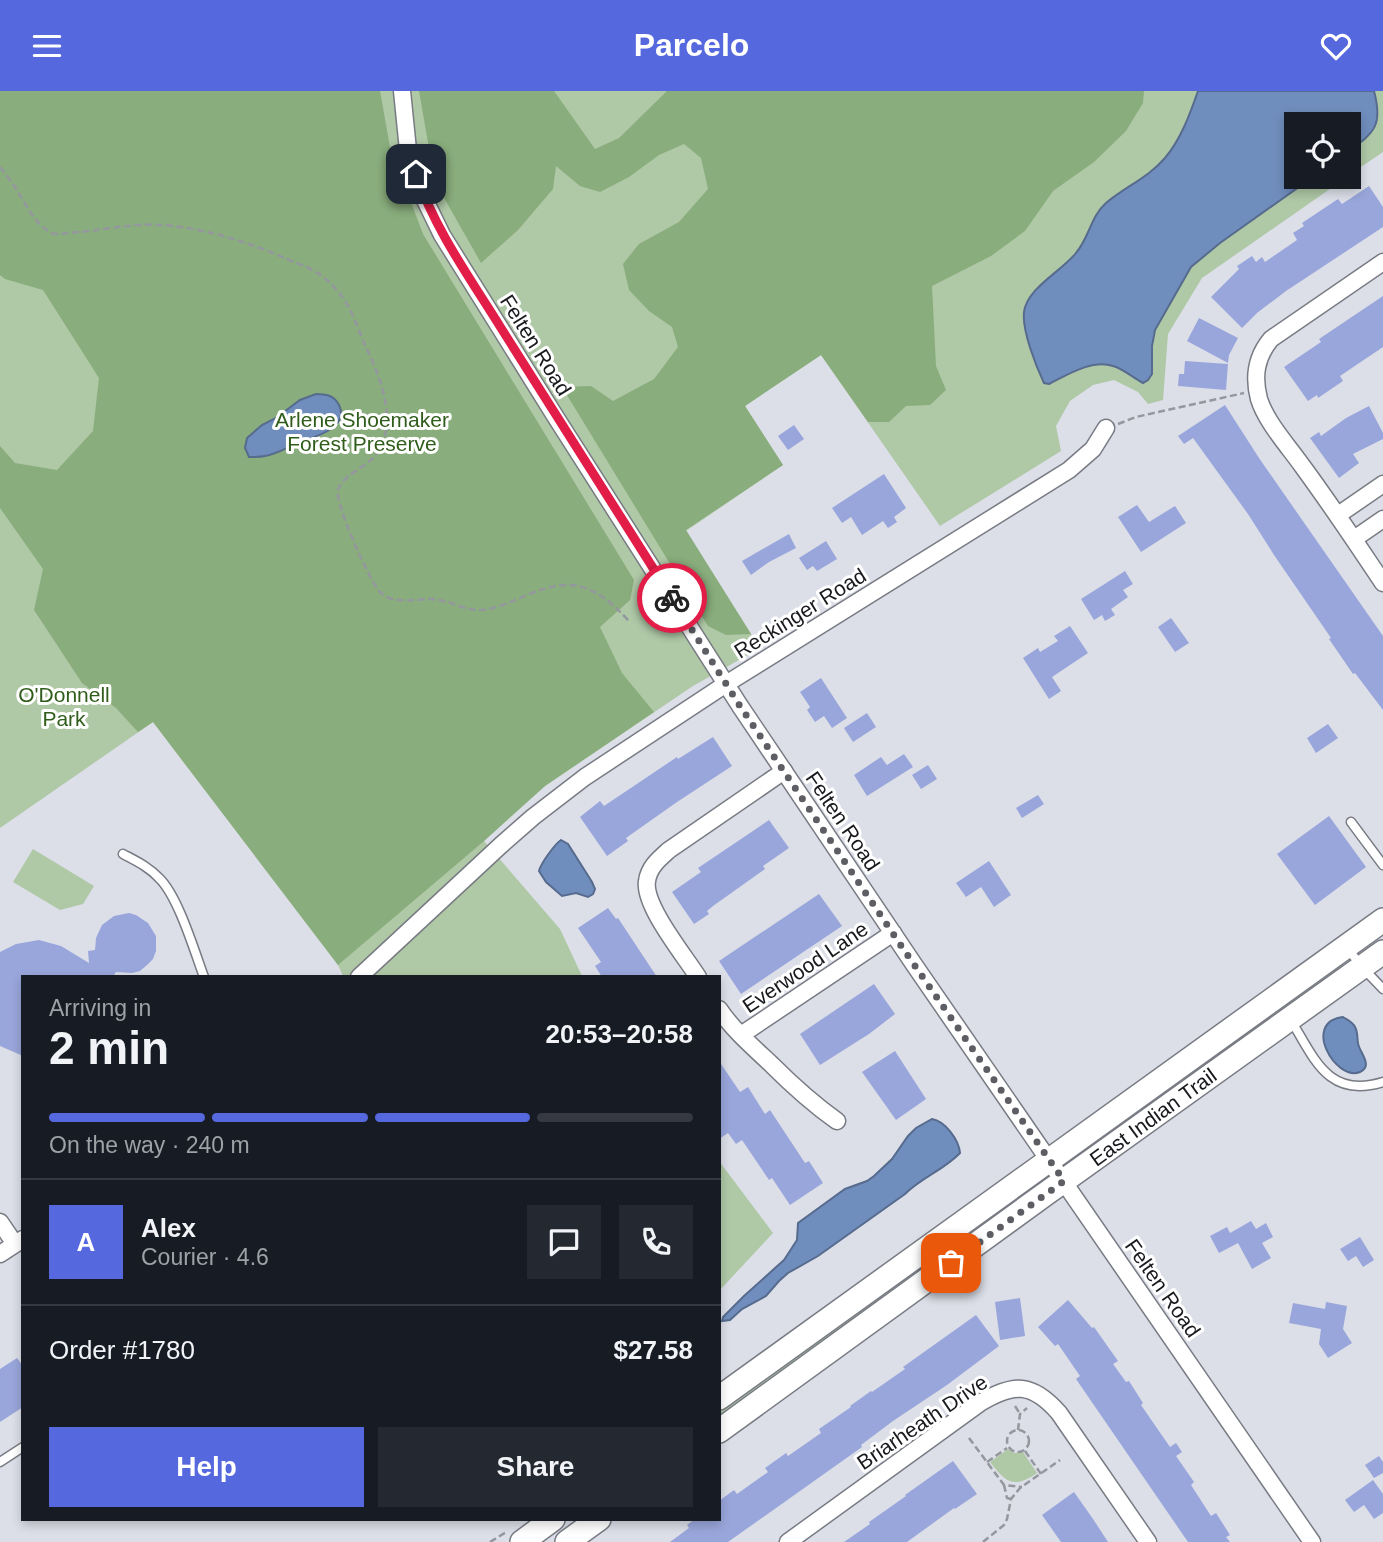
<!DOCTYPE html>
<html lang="en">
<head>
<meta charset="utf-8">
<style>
	:root { --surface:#171b24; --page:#242831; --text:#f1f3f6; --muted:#9ea1a6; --line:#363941; --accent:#5568de }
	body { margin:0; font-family:Helvetica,sans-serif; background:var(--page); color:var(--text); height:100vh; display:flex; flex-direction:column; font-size:26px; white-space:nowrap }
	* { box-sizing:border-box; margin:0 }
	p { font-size:23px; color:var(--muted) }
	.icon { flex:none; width:38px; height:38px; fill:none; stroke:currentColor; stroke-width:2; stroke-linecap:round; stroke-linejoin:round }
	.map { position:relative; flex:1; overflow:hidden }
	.sheet { position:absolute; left:21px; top:884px; width:700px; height:546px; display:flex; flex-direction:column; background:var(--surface); border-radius:0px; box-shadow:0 4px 10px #0003 }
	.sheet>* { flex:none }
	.fabs { position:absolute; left:1284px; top:21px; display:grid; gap:14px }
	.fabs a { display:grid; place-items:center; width:77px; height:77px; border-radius:0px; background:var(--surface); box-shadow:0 4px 10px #0003; font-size:35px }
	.pin { position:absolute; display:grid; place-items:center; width:60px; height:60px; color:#fff; margin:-30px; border-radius:14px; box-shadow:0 4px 10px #0006 }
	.courier { position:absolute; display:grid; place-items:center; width:70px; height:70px; margin:-35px; border:5px solid #e11d48; border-radius:50%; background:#fff; color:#222; box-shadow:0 2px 9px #0007 }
	.overview em { font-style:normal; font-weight:600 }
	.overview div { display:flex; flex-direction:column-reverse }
	.overview { display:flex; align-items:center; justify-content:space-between; height:119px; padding:0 28px }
	h1 { font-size:46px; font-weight:600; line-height:52px }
	.bar { display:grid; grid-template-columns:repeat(4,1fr); gap:10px 7px; align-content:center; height:84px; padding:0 28px }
	.bar i { height:9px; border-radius:5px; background:var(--line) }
	.bar .selected { background:var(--accent) }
	.bar p { grid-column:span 4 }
	.line { display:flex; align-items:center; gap:18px; padding:0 28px; border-top:2px solid var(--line) }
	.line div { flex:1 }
	.round { display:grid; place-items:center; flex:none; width:74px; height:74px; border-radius:0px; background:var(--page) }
	.primary-button { display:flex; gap:14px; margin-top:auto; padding:14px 28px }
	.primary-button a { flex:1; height:80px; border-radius:0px; background:var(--accent); color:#fff; font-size:28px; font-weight:600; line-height:80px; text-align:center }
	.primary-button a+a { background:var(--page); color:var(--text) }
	header { display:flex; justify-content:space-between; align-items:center; height:91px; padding:0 28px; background:var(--accent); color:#fff; font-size:32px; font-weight:600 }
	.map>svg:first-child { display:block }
	.green { fill:#afc8a6 }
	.forest { fill:#89ad7c; fill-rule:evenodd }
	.water { fill:#708ebd; stroke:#566b8d; stroke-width:2 }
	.building { fill:#99a6db }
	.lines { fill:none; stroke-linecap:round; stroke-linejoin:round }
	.service-casing { stroke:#787b83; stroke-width:11 }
	.minor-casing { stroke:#787b83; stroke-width:19 }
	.secondary-casing { stroke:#787b83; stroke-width:26 }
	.path { stroke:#95979f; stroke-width:2.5; stroke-dasharray:7 3.5; stroke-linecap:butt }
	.service { stroke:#fff; stroke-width:8 }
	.minor { stroke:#fff; stroke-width:16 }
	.secondary { stroke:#fff; stroke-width:23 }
	.done { stroke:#5d5e64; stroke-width:7; stroke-dasharray:0 12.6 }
	.route { stroke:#e11d48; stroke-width:9 }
	.labels { text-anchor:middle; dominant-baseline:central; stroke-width:6; stroke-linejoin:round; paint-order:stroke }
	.street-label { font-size:21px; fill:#18191d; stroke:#fff }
	.park-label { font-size:21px; fill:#305d1b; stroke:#fff }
</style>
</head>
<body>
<header><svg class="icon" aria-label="menu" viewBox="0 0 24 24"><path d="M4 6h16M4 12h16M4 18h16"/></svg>Parcelo<svg class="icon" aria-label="heart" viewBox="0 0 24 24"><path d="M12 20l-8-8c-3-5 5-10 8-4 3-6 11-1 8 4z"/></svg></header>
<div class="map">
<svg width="1383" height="1451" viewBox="0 0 1383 1451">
	<rect width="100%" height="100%" fill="#dcdfe8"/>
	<g class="green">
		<path d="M0,0H1383V61L1349,84V33H1297V86H1347L1202,187L1168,243L1163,309L1148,313L1138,301L1114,289L1093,294L1070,310L1056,335L1061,360L940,435L821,264L745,315L783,374L686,440L760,557L693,595L545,695L484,750L560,838L582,885H343L338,874L153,631L0,737Z"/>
		<path d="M33,758L94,795L83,813L60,819L13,791Z"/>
		<path d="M1339,870L1345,878L1164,1005L1234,946Z"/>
		<path d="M719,1070L773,1142L719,1200Z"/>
		<path d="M953,1152L881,1213L719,1330V1317Z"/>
		<path d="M1008,1358L1014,1362L1023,1361L1037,1382C1014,1398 1006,1392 990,1371Z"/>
	</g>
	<g class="forest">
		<path d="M0,0H380L390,56L423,143L634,489L630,509L600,536L622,582L654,621L545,695L484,750L338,874L153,631L138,641L116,617L82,592L34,519L43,478L0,417V355L15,372L57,379L93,340L99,287L43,199L5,188L0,184ZM300,309L338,311L341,321L338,329L319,346L301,351L262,334L276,327Z"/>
		<path d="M419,0H554L595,58L619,47L667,0H1144L1143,12L1126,40L1094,71L1053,100L1025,140L991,165L932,195L936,275L946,299L930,314L906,315L889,331H868L821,264L745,315L783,374L686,439L751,543L726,544L708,535L562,296L591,295L613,310L654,288L678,256L672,236L649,220L629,199L623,173L639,153L679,131L708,98L701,67L684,53L659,64L629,86L600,101L580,95L556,75L553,98L518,139L481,172L443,105L430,63Z"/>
	</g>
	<g class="water">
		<path d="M1198,0H1374C1383,34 1375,41 1349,60V33H1297V86H1313L1220,152L1191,176L1155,239L1152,255V283L1148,289L1143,292C1133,287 1124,278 1113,275C1092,268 1067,284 1049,293L1044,292C1036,275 1022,240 1024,221C1027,197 1062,180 1076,162C1089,147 1091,125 1106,112C1125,96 1149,86 1165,67C1181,48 1190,23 1198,0Z"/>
		<path d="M316,303C325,303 334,304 339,314C350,336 315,346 301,351C289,355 278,363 265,365C260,366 254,366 249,366L245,357L247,347L262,334L276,327L300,309Z"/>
		<path d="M561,749L568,753L592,791L595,798L593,803L588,806L576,802L562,805L546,791L539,780C541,772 555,753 561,749Z"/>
		<path d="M1343,926C1348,929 1353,931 1355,936C1358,941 1357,947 1358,952C1359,961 1374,975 1360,981C1336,991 1301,931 1343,926Z"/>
		<path d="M932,1028C945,1030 959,1049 960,1062C944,1079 922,1086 905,1103L818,1165L788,1182L779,1190L766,1205L742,1218L730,1229L722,1230L723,1226L744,1205L784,1169L797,1149L798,1132L845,1098L867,1090L874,1085L892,1068L908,1045L916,1037Z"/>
	</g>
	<g class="building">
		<path d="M1369,95L1383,116V136L1286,200L1257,222L1242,237L1211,206L1239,178L1237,175L1252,165L1256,171L1262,166L1265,171L1297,149L1293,142L1304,135L1302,132L1338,108L1342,113Z"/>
		<path d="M1383,205V256L1340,285L1343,290L1318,307L1317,304L1308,310L1284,276L1321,251L1319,248Z"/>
		<path d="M1199,227L1238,247L1229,264L1228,272L1187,250Z"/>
		<path d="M1185,270L1228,273L1226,299L1178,295L1179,283H1184Z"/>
		<path d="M1225,314L1259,367L1383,545V619L1355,582L1353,583L1329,548L1331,547L1274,464L1248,423L1193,347L1184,353L1178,345Z"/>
		<path d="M1369,315L1383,342V348L1353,363L1359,372L1339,387L1310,347L1319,341L1321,345L1346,327Z"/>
		<path d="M794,334L804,348L788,359L778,345Z"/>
		<path d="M884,383L906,417L894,426L897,431L888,437L883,430L862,444L851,426L842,432L832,417Z"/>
		<path d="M1137,414L1149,431L1175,415L1186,432L1141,461L1118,426Z"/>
		<path d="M789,443L796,457L769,471L751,484L742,470Z"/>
		<path d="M826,450L837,468L817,480L813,475L807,479L799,467Z"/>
		<path d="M1125,480L1133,493L1123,499L1128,506L1111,518L1115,524L1105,530L1102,524L1094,529L1081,508Z"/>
		<path d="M1171,527L1189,552L1175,561L1158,536Z"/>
		<path d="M1070,535L1088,562L1052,586L1061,600L1049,608L1023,567L1038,557L1040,561L1058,550L1054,545Z"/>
		<path d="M821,587L847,627L832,637L824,625L815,631L807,619L810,616L800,601Z"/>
		<path d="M867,622L876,636L853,651L844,637Z"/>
		<path d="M1328,633L1338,647L1316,662L1307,647Z"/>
		<path d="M713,646L732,675L677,711L626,747L628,750L607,765L580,726L600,710L604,715L677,666L678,668Z"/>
		<path d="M904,663L913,676L867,705L854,684L881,666L887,674Z"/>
		<path d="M928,674L937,688L921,698L912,684Z"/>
		<path d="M1038,704L1044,713L1022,727L1016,717Z"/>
		<path d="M1329,725L1366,776L1315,814L1277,763Z"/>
		<path d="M769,729L789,757L763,775L765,778L713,815L707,820L709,823L694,833L672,801L701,781L698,777Z"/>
		<path d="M989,770L1011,804L994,816L981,796L966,806L956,792Z"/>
		<path d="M819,803L842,835L741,903L719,870Z"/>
		<path d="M608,817L616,828L618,827L657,886H602L595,875L601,871L578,837Z"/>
		<path d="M129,822L136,824L148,832L156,845V860L153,868L147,874L140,880L132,882L116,881L113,886H23V965L0,955V861L16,853L39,849L61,855L89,872L88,860L95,859L96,847L102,834L114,825Z"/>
		<path d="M874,893L895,923L869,943L820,974L800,943Z"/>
		<path d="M895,960L926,1008L896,1029L862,981Z"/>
		<path d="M719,970L740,1001L748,996L765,1023L770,1019L805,1072L809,1070L823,1092L790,1114L772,1087L769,1089L742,1049L736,1053L728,1042L719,1048Z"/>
		<path d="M1251,1130L1256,1138L1266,1132L1273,1146L1262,1152L1271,1167L1252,1178L1238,1152L1219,1162L1210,1145L1227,1136L1230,1142Z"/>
		<path d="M1360,1146L1374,1169L1363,1176L1356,1165L1348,1170L1340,1158Z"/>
		<path d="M1020,1207L1025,1245L1000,1249L995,1211Z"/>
		<path d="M1068,1209L1092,1237L1094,1236L1118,1270L1113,1273L1126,1291L1129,1290L1143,1312L1141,1314L1170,1356L1176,1352L1182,1361L1176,1365L1194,1391L1191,1394L1211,1425L1216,1422L1230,1444L1226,1446L1230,1451H1188L1076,1288L1080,1285L1058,1253L1055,1255L1038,1236Z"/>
		<path d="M1326,1211L1347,1215L1343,1238L1352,1252L1328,1267L1319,1253L1321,1238L1289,1232L1293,1212L1325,1218Z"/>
		<path d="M976,1224L999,1255L947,1294L893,1330L861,1354L862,1356L728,1451H670L689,1437L687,1434L695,1428H719V1410L734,1399L737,1403L768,1381L765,1377L786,1362L788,1365L821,1342L819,1338L851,1316L850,1315L871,1300L872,1301L905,1278L903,1276Z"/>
		<path d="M17,1267L23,1275V1316L0,1331V1278Z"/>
		<path d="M1379,1365L1383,1371V1382L1374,1387L1365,1374Z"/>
		<path d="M953,1370L977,1403L955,1418L954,1417L907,1451H844L870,1433L869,1431L906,1405L905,1404Z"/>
		<path d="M1373,1389L1383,1403V1422L1374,1428L1364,1414L1354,1421L1345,1409Z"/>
		<path d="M1074,1401L1093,1428L1108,1451H1061L1042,1424Z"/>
	</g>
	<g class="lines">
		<defs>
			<g id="service">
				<path d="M1351,731L1383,774"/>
				<path d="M123,763C136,770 149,776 159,787C178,805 194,859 204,886"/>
				<path d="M1348,858L1362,876L1383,898"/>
				<path d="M1292,931C1315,969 1329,1008 1383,991"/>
				<path d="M0,1371L23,1356"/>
			</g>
			<g id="minor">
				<path d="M402,0L408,59L424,107L442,144L555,325L740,615L915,875L1312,1451"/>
				<path d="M1383,171L1271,248C1256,266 1253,285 1259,308C1266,331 1289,356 1303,376C1331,414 1357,453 1383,492"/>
				<path d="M1338,424L1383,393"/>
				<path d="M1354,448L1383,428"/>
				<path d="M359,886L500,755L533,726L585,686L726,593L1069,379L1093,358L1106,337"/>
				<path d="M698,886C684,864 643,814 647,790C649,776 659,768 669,759L784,680"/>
				<path d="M719,918C733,939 753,956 771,973C792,994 813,1013 837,1030"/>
				<path d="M741,944L893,842"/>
				<path d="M0,1131L15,1153"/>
				<path d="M0,1163L23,1148"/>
				<path d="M788,1451L980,1312C1013,1292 1032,1291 1059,1322L1148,1451"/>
			</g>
			<g id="secondary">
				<path d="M719,1307L1383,829"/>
				<path d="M719,1340L1044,1104L1383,861"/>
				<path d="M522,1451L553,1428"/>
				<path d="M567,1451L599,1428"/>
			</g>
		</defs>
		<use href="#service" class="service-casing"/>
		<use href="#minor" class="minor-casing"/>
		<use href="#secondary" class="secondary-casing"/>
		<g class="path">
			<path d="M0,76C6,84 12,91 17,99C28,117 35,134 54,143C83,142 110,136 139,134C187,131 243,149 287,168C305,175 323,182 336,198C350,213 357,235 365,254C378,282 392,314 385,345C378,377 345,378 338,399C334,411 370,491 380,501C393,514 414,508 430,508C448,508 464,520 482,519C498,517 513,510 527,504C574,484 596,495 629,530"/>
			<path d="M1118,333L1136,326L1244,302"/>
			<path d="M1015,1315L1020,1323"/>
			<circle cx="1018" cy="1350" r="11"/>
			<path d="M1018,1339L1020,1323L1027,1317"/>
			<path d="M969,1347L1004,1394L1022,1396"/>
			<path d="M1025,1360L1041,1383"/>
			<path d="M987,1371L1007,1357"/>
			<path d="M1004,1394L1007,1407L1011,1408"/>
			<path d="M490,1451L508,1440"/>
			<path d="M983,1451L1004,1434L1007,1428L1011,1408L1020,1397L1060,1369"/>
		</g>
		<use href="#service" class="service"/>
		<use href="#minor" class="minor"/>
		<use href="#secondary" class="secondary"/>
	</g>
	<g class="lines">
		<path class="done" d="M672,507L740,615L904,859L1064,1090L951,1172"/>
		<path class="route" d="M416,83C435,139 470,187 501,237C557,327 614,417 672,507"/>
	</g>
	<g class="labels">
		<g class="street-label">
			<text transform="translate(536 254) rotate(58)">Felten Road</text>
			<text transform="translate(800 522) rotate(-32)">Reckinger Road</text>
			<text transform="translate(843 730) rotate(56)">Felten Road</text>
			<text transform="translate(805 876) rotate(-34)">Everwood Lane</text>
			<text transform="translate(1153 1026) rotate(-36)">East Indian Trail</text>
			<text transform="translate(1163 1197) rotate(55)">Felten Road</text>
			<text transform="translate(922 1331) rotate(-34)">Briarheath Drive</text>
		</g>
		<g class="park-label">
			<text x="362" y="328">Arlene Shoemaker<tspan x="362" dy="24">Forest Preserve</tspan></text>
			<text x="64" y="603">O'Donnell<tspan x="64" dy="24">Park</tspan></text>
		</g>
	</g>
</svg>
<div class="fabs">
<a><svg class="icon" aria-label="locate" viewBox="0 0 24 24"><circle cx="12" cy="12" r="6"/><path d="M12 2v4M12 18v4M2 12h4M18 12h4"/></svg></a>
</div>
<div class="pin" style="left:951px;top:1172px;background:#ea580c"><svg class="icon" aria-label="bag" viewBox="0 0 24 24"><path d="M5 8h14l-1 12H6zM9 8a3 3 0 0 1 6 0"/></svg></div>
<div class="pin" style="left:416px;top:83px;background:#1f2937"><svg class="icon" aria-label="home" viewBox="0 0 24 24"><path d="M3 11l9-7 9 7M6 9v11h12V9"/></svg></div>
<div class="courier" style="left:672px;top:507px"><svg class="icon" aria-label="bike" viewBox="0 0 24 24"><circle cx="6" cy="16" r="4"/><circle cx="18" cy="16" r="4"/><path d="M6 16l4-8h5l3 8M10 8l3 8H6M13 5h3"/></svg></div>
<section class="sheet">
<div class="overview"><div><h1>2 min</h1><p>Arriving in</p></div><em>20:53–20:58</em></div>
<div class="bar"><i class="selected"></i><i class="selected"></i><i class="selected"></i><i></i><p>On the way · 240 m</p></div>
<div class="line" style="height:126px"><b class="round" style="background:var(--accent);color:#fff">A</b><div><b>Alex</b><p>Courier · 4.6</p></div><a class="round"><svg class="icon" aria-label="chat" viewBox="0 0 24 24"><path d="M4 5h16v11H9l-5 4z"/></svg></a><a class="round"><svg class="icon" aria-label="phone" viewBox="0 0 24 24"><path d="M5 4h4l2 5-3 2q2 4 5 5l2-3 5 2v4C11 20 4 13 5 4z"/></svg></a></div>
<div class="line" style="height:91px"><div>Order #1780</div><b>$27.58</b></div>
<div class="primary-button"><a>Help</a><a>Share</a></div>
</section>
</div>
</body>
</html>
